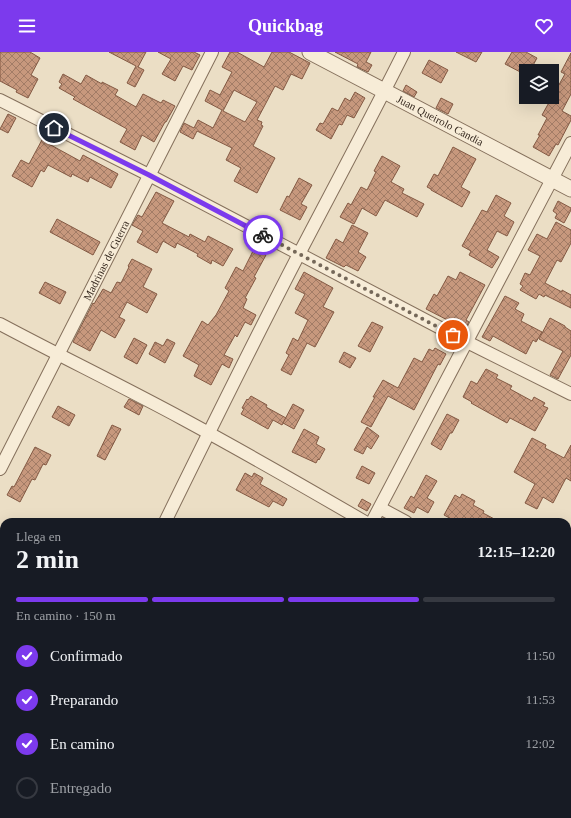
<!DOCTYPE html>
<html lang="es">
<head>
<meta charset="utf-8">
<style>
	:root { --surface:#171b24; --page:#242831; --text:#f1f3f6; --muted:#9ea1a6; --line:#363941; --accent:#7c3aed }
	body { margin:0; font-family:"Times New Roman",serif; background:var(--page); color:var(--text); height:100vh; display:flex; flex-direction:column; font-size:15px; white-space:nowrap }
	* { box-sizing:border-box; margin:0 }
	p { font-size:13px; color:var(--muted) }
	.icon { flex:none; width:22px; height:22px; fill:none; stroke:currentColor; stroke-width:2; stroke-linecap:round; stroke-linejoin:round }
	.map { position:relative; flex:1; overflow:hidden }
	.drawer { position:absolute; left:0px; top:466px; width:571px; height:300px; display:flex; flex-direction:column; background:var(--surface); border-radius:12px 12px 0 0; box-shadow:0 4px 16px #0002 }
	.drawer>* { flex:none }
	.tools { position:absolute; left:519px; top:12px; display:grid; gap:8px }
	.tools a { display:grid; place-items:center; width:40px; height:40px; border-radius:0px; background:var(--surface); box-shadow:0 4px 16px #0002; font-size:20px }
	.pin { position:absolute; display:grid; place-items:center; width:34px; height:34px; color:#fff; margin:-17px; border:2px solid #fff; border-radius:50%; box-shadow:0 1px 4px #0007 }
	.courier { position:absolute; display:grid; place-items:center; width:40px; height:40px; margin:-20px; border:3px solid #7c3aed; border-radius:50%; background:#fff; color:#222; box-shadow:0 1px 5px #0007 }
	.head em { font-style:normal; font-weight:700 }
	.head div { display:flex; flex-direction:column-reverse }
	.head { display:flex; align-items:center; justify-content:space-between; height:68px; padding:0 16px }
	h1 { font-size:26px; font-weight:700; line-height:30px }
	.bar { display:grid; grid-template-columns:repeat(4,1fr); gap:6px 4px; align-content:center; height:48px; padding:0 16px }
	.bar i { height:5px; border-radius:3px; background:var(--line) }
	.bar .selected { background:var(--accent) }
	.bar p { grid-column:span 4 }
	ol { padding:0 16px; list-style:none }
	li { display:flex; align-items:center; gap:12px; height:44px }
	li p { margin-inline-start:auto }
	li .icon { padding:4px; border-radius:50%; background:var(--accent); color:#fff; stroke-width:4 }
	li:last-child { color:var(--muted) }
	li i { width:22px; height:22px; border:2px solid var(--line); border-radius:50% }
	header { display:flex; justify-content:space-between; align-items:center; height:52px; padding:0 16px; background:var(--accent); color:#fff; font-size:18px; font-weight:700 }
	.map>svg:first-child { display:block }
	.building { fill:url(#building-cross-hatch); stroke:#835943; fill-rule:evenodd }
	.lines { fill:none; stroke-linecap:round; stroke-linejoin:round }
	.minor-casing { stroke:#85705c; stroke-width:14 }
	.tertiary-casing { stroke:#85705c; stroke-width:17 }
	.minor { stroke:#f7ecd7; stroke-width:12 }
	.tertiary { stroke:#f7ecd7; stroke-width:15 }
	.done { stroke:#756859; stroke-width:4; stroke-dasharray:0 7.2 }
	.route { stroke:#7c3aed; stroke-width:5 }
	.labels { text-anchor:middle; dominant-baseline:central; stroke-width:3.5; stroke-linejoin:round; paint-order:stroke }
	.street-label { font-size:11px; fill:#36291f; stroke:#f3e9d4 }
</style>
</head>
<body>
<header><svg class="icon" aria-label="menu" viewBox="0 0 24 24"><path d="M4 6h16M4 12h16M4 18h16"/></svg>Quickbag<svg class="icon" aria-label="heart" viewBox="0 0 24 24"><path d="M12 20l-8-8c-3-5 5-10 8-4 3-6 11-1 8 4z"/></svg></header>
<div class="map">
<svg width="571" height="766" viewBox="0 0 571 766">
	<defs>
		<pattern id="building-cross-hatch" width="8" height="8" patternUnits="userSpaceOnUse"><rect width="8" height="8" fill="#c7987d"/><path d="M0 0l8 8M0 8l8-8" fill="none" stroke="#a27c66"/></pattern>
	</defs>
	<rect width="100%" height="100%" fill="#ebdec5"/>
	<g class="building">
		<path d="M0,0H30L40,6L31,23L38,27L28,46L16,40L17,38L0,29Z"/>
		<path d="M109,0H146L138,15L144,18L135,35L127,31L136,14Z"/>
		<path d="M158,0H194L200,3L192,18L183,14L175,29L162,22L171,7Z"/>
		<path d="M230,0H237L264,15L272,0H289L310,11L302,27L291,22L283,38L275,34L257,68L262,70L261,73L263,74L253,94L275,106L257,141L234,129L241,116L226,108L232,96L197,79L193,87L180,80L184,71L194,76L198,68L213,76L222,58L205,49L210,38L220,43L232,20L222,15ZM234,38L257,50L245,70L223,59Z"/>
		<path d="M335,0H371L366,10L372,13L368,20L357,15L358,12Z"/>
		<path d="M456,0H482L476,10Z"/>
		<path d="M512,0H526L537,6L530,19H526V23L505,12Z"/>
		<path d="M571,1V42L562,59L571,64V68L558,93L556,92L549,104L533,95L540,83H538L547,66L542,63L565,22L561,20Z"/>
		<path d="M429,8L448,18L441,31L422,21Z"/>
		<path d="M63,22L81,32L86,23L102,32V30L118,38L115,43L136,55L143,42L161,51L163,48L175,54L166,70H165L154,90L142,83L135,98L120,90L127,77L73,47L75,45L59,36L62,32L59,30Z"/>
		<path d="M406,33L417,40L414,45L403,39Z"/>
		<path d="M355,40L365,46L354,66L347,63L342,73L339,72L331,87L316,78L320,71L323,72L332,56L338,59L345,46L350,49Z"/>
		<path d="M441,46L453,52L448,62L436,56Z"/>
		<path d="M8,62L16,66L8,81L0,77Z"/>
		<path d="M43,86L50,90L49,92L80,109L83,103L118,122L111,136L90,125L88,130L72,122L71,125L48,113L44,120L41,118L32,135L12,124L21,108L29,112Z"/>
		<path d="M453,95L476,107L461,135L470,140L462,155L431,138V137L427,135L434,122L438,124Z"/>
		<path d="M382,104L400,114L391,130L404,137L402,141L424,152L417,165L385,148L376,164L362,156L354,172L340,165L348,151L351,153L361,135L367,138L376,120L374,119Z"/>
		<path d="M299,126L312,133L301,152L307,155L300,168L280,158L287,144L289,145Z"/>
		<path d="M156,140L174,149L162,171L189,185L190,182L205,190L208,184L233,197L223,214L212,208L211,212L197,204L198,202L177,191L175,196L163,189L157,201L137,190L143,179L132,173L138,163L142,165Z"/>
		<path d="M496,143L511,151L504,164L514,170L507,184L497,179L487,198L499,205L492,216L469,203L471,199L462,194L482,158L487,160Z"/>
		<path d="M558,149L571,156V158L564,171L555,166L557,162L553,159Z"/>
		<path d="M57,167L100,190L93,203L50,180Z"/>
		<path d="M556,170L571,178V191L561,210L557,208L545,231L562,240V238L571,243V256L545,243L544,245L539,242L536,247L520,238L523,234L520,232L525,221L530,223L540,204L528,198L537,182L547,187Z"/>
		<path d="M352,173L368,181L358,200L366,205L358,219L346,213L344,215L326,206L336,187L343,191Z"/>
		<path d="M254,197L266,203L254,225L256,226L245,246L247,247L243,256L256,263L251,273L245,270L237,285L235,283L234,285L224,303L233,307L229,316L222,312L211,333L194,324L199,313L183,304L202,269L208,273L216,263L229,239L225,236L236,215L243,219Z"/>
		<path d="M132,207L152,217L143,235L157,242L147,261L127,250L119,265L125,268L115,286L101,278L90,299L73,290L93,251L94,252L103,237L111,241L117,230L121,231L129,215L128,214Z"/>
		<path d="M304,220L333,236L323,255L334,260L315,295L307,291L291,323L281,318L289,303L286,301L293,286L298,289L308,268L295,261L305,242L295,237Z"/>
		<path d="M460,220L485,233L466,268L469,270L465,277L426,257L434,242L437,244L448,224L456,228Z"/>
		<path d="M45,230L66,240L60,252L39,241Z"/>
		<path d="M505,244L519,251L515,257L524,262L521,269L542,280L536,290L533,288L526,302L493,284L490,289L482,285Z"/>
		<path d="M550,266L565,274V275L571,279V303L558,327L550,323L563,299L539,287Z"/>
		<path d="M372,270L383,275L370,300L358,294Z"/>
		<path d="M134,286L147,293L137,312L124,305Z"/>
		<path d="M167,287L175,291L165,311L149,302L155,290L163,294Z"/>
		<path d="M435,296L446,302L440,313L438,312L414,358L388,344L371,375L361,370L375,345H373L383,328L398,336L414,306L422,310L429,297L433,299Z"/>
		<path d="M344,300L356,306L350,316L339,310Z"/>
		<path d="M486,317L498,323L496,326L512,334L510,337L532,349L534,345L545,351L543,354L548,356L535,379L510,366L507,371L471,351L472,350L463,345L471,329L477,332Z"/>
		<path d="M251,344L267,353L266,355L286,366L282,373L273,368L268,377L241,362L244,357L242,356L247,347L248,348Z"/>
		<path d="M129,347L143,354L139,363L124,355Z"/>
		<path d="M293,352L304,358L294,377L283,371Z"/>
		<path d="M58,354L75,363L69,374L52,365Z"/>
		<path d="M447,362L459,368L452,381H450L441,398L431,392Z"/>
		<path d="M112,373L121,377L105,408L97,404Z"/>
		<path d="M367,375L379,384L371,397L367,394L363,402L354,398Z"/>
		<path d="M304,377L319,385L316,392L325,397L319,408L318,407L316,411L292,400Z"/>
		<path d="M532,386L546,393L545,396L564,406L571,393V429L566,426L553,451L543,445L537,457L525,451L535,432L514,420Z"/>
		<path d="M35,395L51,403L46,413L43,412L35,428L32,427L20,450L7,443L12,434L14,435Z"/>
		<path d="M362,414L375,421L369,432L356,426Z"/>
		<path d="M245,421L252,425L254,421L263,426L260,432L287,447L283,454L273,449L269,455L236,438Z"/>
		<path d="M426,423L437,429L427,446L434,450L428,461L417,455L414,461L404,456L411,444L414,446Z"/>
		<path d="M462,442L475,449L473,453L484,459L483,461L500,470H473L465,466L463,470H457L444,463L455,443L460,446Z"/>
		<path d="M362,447L371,452L367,459L358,454Z"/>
	</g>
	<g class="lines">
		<defs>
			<g id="minor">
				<path d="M0,48L149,123L467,290L571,342"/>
				<path d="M0,272C60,304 122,334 183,367C244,400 305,435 365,470"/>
				<path id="s1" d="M0,417L212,0"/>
				<path d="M380,456L406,470"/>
				<path d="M165,470C209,380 253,291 299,202C334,135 370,68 404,0"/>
				<path d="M372,470L571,91"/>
				<path d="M0,485L4,487"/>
				<path d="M567,497L571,489"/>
				<path d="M567,622L571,623"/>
				<path d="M0,694L4,696"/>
				<path d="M539,762L543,766"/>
				<path d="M10,766L12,762"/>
				<path d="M216,766L218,762"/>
				<path d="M514,766L519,762"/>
			</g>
			<g id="tertiary">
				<path id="s2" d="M310,0L571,137"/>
			</g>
		</defs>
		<use href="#minor" class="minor-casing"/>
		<use href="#tertiary" class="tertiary-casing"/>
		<use href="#minor" class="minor"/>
		<use href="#tertiary" class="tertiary"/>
	</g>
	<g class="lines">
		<path class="done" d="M263,183L453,283"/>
		<path class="route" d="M54,76L149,123L263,183"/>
	</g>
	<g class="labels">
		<g class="street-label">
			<text stroke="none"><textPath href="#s2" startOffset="147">Juan Queirolo Candia</textPath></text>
			<text stroke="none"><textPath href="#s1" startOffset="234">Madrinas de Guerra</textPath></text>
		</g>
	</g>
</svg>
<div class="tools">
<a><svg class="icon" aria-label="layers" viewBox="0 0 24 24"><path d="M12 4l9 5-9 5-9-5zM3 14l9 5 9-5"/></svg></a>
</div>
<div class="pin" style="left:453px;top:283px;background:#ea580c"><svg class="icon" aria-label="bag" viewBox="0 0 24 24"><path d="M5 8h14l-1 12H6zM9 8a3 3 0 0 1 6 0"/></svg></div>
<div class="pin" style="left:54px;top:76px;background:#1f2937"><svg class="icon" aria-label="home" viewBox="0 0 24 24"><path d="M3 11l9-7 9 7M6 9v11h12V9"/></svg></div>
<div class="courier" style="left:263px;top:183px"><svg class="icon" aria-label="bike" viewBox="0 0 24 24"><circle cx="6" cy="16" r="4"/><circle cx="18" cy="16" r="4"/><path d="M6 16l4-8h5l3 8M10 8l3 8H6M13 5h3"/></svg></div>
<section class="drawer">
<div class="head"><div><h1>2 min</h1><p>Llega en</p></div><em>12:15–12:20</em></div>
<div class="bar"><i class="selected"></i><i class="selected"></i><i class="selected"></i><i></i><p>En camino · 150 m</p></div>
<ol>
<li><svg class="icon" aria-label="check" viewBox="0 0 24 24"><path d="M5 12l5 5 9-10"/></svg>Confirmado<p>11:50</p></li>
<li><svg class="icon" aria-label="check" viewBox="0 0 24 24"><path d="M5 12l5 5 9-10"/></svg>Preparando<p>11:53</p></li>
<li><svg class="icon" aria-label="check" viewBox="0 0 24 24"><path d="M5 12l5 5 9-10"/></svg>En camino<p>12:02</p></li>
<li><i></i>Entregado</li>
</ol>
</section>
</div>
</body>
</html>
